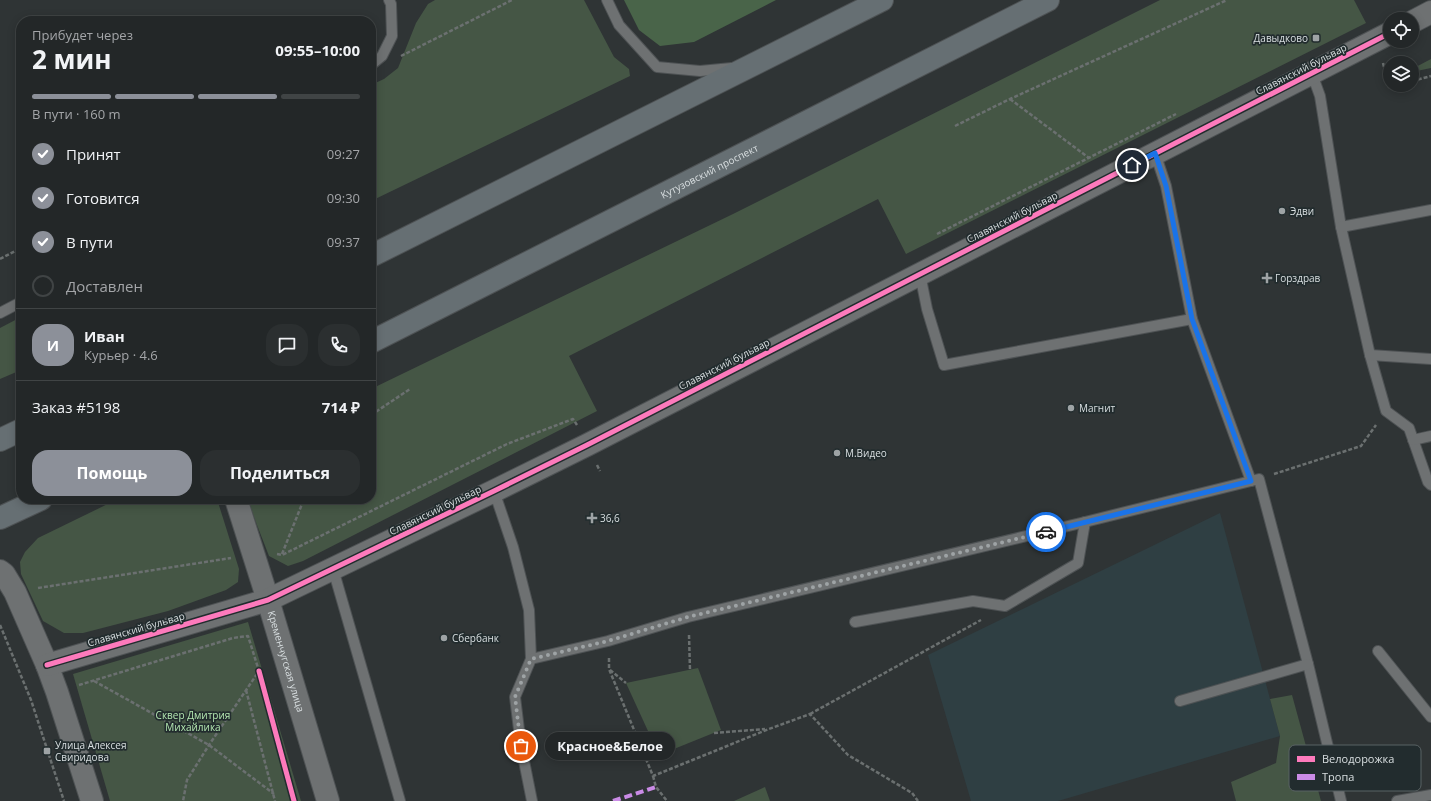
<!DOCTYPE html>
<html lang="ru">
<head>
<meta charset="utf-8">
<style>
	:root { --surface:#232728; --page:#2b2f30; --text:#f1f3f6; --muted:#a3a5a8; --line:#404445; --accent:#8c9099 }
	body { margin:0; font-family:"Open Sans",sans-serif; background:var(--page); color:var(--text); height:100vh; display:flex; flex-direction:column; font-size:15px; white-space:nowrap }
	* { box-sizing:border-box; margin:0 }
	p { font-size:13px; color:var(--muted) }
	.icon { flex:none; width:22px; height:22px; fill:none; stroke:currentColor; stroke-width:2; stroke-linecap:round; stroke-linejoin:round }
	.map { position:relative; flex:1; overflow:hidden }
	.side { position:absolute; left:16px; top:16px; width:360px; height:488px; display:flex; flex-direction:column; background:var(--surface); border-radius:16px; box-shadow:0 2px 10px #0003,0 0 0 1px var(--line) }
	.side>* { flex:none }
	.buttons { position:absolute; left:1383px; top:12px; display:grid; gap:8px }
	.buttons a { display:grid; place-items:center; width:36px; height:36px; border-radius:50%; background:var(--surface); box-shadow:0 2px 10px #0003,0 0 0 1px var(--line); font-size:20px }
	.pin { position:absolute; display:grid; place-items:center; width:34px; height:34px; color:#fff; margin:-17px; border:2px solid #fff; border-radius:50%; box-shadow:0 1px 4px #0007 }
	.courier { position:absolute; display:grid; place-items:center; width:40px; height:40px; margin:-20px; border:3px solid #1a73e8; border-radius:50%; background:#fff; color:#222; box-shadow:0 1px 5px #0007 }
	.bubble { position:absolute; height:28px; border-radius:14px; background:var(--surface); box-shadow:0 2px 10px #0003,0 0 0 1px var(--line); font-size:13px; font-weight:700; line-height:28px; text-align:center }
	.overview em { font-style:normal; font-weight:700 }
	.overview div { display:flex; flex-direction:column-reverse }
	.overview { display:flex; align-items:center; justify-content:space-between; height:68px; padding:0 16px }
	h1 { font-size:26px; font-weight:700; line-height:30px }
	.bar { display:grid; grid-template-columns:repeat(4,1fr); gap:6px 4px; align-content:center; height:48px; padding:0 16px }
	.bar i { height:5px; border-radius:3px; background:var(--line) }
	.bar .active { background:var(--accent) }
	.bar p { grid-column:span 4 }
	.line { display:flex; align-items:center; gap:10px; padding:0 16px; border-top:1px solid var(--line) }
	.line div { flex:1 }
	.round { display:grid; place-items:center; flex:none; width:42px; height:42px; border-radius:16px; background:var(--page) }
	ol { padding:0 16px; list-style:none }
	li { display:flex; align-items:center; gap:12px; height:44px }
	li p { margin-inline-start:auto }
	li .icon { padding:4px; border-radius:50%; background:var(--accent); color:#fff; stroke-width:4 }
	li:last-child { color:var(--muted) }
	li i { width:22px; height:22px; border:2px solid var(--line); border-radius:50% }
	.cta { display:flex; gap:8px; margin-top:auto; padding:8px 16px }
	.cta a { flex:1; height:46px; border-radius:16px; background:var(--accent); color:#fff; font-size:16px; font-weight:700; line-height:46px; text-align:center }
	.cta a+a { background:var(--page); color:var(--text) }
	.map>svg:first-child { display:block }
	.built { fill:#2f3f43 }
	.green { fill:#455645 }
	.forest { fill:#496449 }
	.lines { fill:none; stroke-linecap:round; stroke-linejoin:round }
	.lane-casing { stroke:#4e5254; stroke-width:12 }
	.secondary-casing { stroke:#4e5254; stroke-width:24 }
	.primary-casing { stroke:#4e5254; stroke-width:24 }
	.path { stroke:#6b7070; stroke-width:2.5; stroke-dasharray:4 2; stroke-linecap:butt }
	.lane { stroke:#6e7172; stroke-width:10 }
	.secondary { stroke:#6e7172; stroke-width:22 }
	.primary { stroke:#666f73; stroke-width:22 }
	.quiet { stroke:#ca8be6; stroke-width:4; stroke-dasharray:8 4; stroke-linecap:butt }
	.cycleway-casing { stroke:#222c2e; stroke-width:8 }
	.cycleway { stroke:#fd7abc; stroke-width:5 }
	.done { stroke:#9ea3a5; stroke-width:4; stroke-dasharray:0 7.2 }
	.route { stroke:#1a73e8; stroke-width:5 }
	.poi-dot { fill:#9ea3a5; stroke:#222c2e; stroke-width:1.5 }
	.labels { text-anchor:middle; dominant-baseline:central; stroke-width:3.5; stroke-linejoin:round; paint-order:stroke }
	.poi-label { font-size:10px; fill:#d9dfe1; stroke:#222c2e; text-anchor:start }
	.street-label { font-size:10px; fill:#d9dfe1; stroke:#222c2e }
	.park-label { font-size:10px; fill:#b4e7b1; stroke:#222c2e }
	.key { fill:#222c2e; stroke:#596264; stroke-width:1 }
	.key-label { font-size:11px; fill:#d9dfe1 }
</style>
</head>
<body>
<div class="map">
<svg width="1431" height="801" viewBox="0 0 1431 801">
	<rect width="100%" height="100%" fill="#2f3435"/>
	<path class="built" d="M1220,513L1280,736L1058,801H971L928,655Z"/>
	<g class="green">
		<path d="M435,0H584L614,57L629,69L630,76L371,201V85L384,79L398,68L416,23L428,4Z"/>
		<path d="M1160,0H1354L1366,23L906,254L878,199L569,356L597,411L303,561L288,566L269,556L247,499H371V389L733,214Z"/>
		<path d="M1431,59V68L1412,72V69Z"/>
		<path d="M21,317V370L0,379V328Z"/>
		<path d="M118,499H217L239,569L238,582L226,590L168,611L83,633H64L43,621L21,574L20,562L25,552L38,538Z"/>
		<path d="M248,622L301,801H110L73,674Z"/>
		<path d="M698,668L721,730L659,755L626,683Z"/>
		<path d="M1292,695L1321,801H1236L1231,782L1276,763L1280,736L1270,699Z"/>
		<path d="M765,787L770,801H734Z"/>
	</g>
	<path class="forest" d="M624,0H776L694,42L660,46L639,30Z"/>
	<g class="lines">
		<defs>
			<g id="lane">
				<path d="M607,0L619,25L657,67L700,71L732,68"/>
				<path d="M371,65L382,56L392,36L391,4L389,0"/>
				<path d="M1312,74L1320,96L1341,227L1370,355L1386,411L1409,428L1428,482L1431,485"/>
				<path d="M1155,153L1166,186L1192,319L1251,481"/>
				<path d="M1341,227L1431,210"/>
				<path d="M920,274L927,309L944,365L1192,319"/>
				<path d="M0,313L21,302"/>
				<path d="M1370,355L1431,359"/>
				<path d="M1413,440L1431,436"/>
				<path d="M494,491L513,547L529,610L531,659L515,697L521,746L532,801"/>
				<path d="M333,569L400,801"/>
				<path d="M855,622L973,601L1005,606L1078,563L1085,522"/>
				<path d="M1378,651L1431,717"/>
				<path d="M531,659L608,641L688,617L1085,522L1259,479L1308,664L1341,801"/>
				<path d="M1180,701L1308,664"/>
				<path d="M1397,801L1431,795"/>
			</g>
			<g id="secondary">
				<path d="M1412,22L1431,12"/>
				<path id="s1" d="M236,499L268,600L328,801"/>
				<path d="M0,571L4,574L15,592L47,665L57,692L92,801"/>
				<path d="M47,665L268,600L494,491L587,445L1390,33"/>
			</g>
			<g id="primary">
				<path d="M371,256L882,0"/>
				<path id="s2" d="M371,342L1048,0"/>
				<path d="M0,440L21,430"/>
				<path d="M0,518L41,499"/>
			</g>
		</defs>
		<use href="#lane" class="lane-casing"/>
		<use href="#secondary" class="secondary-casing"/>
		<use href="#primary" class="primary-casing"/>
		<g class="path">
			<path d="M401,56L512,0"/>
			<path d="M1383,63L1389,87L1395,85"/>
			<path d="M1412,81L1431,76"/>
			<path d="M1010,99L1089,158"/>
			<path d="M955,126L1010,99L1227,0"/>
			<path d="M937,234L1176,114"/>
			<path d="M0,259L21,248"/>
			<path d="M371,415L410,389"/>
			<path d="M597,465L600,471"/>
			<path d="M1274,474L1361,446L1376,425"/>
			<path d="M277,554L282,555L507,444L573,419L577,425"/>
			<path d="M282,554L304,499"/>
			<path d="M38,588L231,558"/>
			<path d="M0,625L31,700L64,801"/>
			<path d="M689,635L690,670"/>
			<path d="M609,658V669L653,776L769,729L810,714L848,755L912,793L918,801"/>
			<path d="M610,670L626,683"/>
			<path d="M94,681L209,745L274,794"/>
			<path d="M79,685L233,638L248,636L259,671L209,745L187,780L183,801"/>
			<path d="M246,690L275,801"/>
			<path d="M810,714L981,620"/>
			<path d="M714,733L765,729"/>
			<path d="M653,776L656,787L667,801"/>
		</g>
		<use href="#lane" class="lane"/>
		<use href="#secondary" class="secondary"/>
		<use href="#primary" class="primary"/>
		<path class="quiet" d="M613,801L656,787"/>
		<defs>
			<g id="cycleway">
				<path d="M47,665L268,600L494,491L587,445L1390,33"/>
				<path d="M259,671L294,801"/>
			</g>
		</defs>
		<use href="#cycleway" class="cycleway-casing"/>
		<use href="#cycleway" class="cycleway"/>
	</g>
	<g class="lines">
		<path class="done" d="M521,746L515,697L531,659L608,641L688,617L1046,532"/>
		<path class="route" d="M1046,532L1251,481L1192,319L1166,186L1155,153L1132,165"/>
	</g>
	<g class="poi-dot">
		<rect x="1312" y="34" width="8" height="8" rx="2"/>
		<circle cx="1282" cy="211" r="4"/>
		<path d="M1265 272h4v4h4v4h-4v4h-4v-4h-4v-4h4z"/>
		<circle cx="1071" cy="408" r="4"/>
		<circle cx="837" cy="453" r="4"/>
		<path d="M590 512h4v4h4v4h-4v4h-4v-4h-4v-4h4z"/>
		<circle cx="444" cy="638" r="4"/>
		<rect x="43" y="747" width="8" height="8" rx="2"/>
	</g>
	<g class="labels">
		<g class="poi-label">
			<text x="1308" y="38" text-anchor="end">Давыдково</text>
			<text x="1290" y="211">Эдви</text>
			<text x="1275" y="278">Горздрав</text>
			<text x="1079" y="408">Магнит</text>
			<text x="845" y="453">М.Видео</text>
			<text x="600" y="518">36,6</text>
			<text x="452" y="638">Сбербанк</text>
			<text x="55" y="745">Улица Алексея<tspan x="55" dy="12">Свиридова</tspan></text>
		</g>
		<g class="street-label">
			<text transform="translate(1301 69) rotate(-27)">Славянский бульвар</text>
			<text stroke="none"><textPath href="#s2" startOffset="379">Кутузовский проспект</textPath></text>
			<text transform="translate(1012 217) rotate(-27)">Славянский бульвар</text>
			<text transform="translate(724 364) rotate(-27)">Славянский бульвар</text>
			<text transform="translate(435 510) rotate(-26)">Славянский бульвар</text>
			<text transform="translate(136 629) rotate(-16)">Славянский бульвар</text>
			<text stroke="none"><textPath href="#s1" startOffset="170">Кременчугская улица</textPath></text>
		</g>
		<g class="park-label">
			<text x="193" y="715">Сквер Дмитрия<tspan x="193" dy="12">Михайлика</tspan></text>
		</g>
	</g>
	<rect x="1289" y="745" width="132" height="46" rx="6" class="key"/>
	<rect x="1297" y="756" width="18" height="6" fill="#fd7abc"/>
	<rect x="1297" y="774" width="18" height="6" fill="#ca8be6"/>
	<g class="key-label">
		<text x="1322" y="763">Велодорожка</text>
		<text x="1322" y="781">Тропа</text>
	</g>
</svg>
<div class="buttons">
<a><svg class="icon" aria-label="locate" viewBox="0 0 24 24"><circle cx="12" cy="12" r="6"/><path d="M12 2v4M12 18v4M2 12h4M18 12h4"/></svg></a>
<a><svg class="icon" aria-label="layers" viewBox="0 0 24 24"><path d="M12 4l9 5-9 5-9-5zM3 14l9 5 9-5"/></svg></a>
</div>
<div class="pin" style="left:521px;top:746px;background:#ea580c"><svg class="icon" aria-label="bag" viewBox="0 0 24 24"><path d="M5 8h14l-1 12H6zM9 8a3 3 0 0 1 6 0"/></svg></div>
<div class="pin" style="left:1132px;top:165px;background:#1f2937"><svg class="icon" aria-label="home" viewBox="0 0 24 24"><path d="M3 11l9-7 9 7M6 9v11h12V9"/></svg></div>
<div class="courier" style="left:1046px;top:532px"><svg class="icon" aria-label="car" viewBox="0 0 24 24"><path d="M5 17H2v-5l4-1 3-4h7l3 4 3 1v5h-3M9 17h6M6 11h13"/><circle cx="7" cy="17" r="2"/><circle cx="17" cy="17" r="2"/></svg></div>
<div class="bubble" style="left:545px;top:732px;width:130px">Красное&amp;Белое</div>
<section class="side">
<div class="overview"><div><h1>2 мин</h1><p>Прибудет через</p></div><em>09:55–10:00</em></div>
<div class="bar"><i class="active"></i><i class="active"></i><i class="active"></i><i></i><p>В пути · 160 m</p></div>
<ol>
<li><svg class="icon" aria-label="check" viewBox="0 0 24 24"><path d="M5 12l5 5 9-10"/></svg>Принят<p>09:27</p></li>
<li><svg class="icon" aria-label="check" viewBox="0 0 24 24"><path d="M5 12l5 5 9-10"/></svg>Готовится<p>09:30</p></li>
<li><svg class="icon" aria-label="check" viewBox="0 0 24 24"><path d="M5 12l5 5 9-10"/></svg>В пути<p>09:37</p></li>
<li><i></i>Доставлен</li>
</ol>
<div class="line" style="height:72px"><b class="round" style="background:var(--accent);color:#fff">И</b><div><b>Иван</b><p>Курьер · 4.6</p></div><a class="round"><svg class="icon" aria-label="chat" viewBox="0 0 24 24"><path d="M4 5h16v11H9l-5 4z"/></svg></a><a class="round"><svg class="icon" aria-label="phone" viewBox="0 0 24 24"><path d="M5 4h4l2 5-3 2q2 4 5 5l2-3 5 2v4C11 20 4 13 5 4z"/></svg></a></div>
<div class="line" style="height:52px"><div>Заказ #5198</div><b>714 ₽</b></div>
<div class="cta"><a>Помощь</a><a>Поделиться</a></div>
</section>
</div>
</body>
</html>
